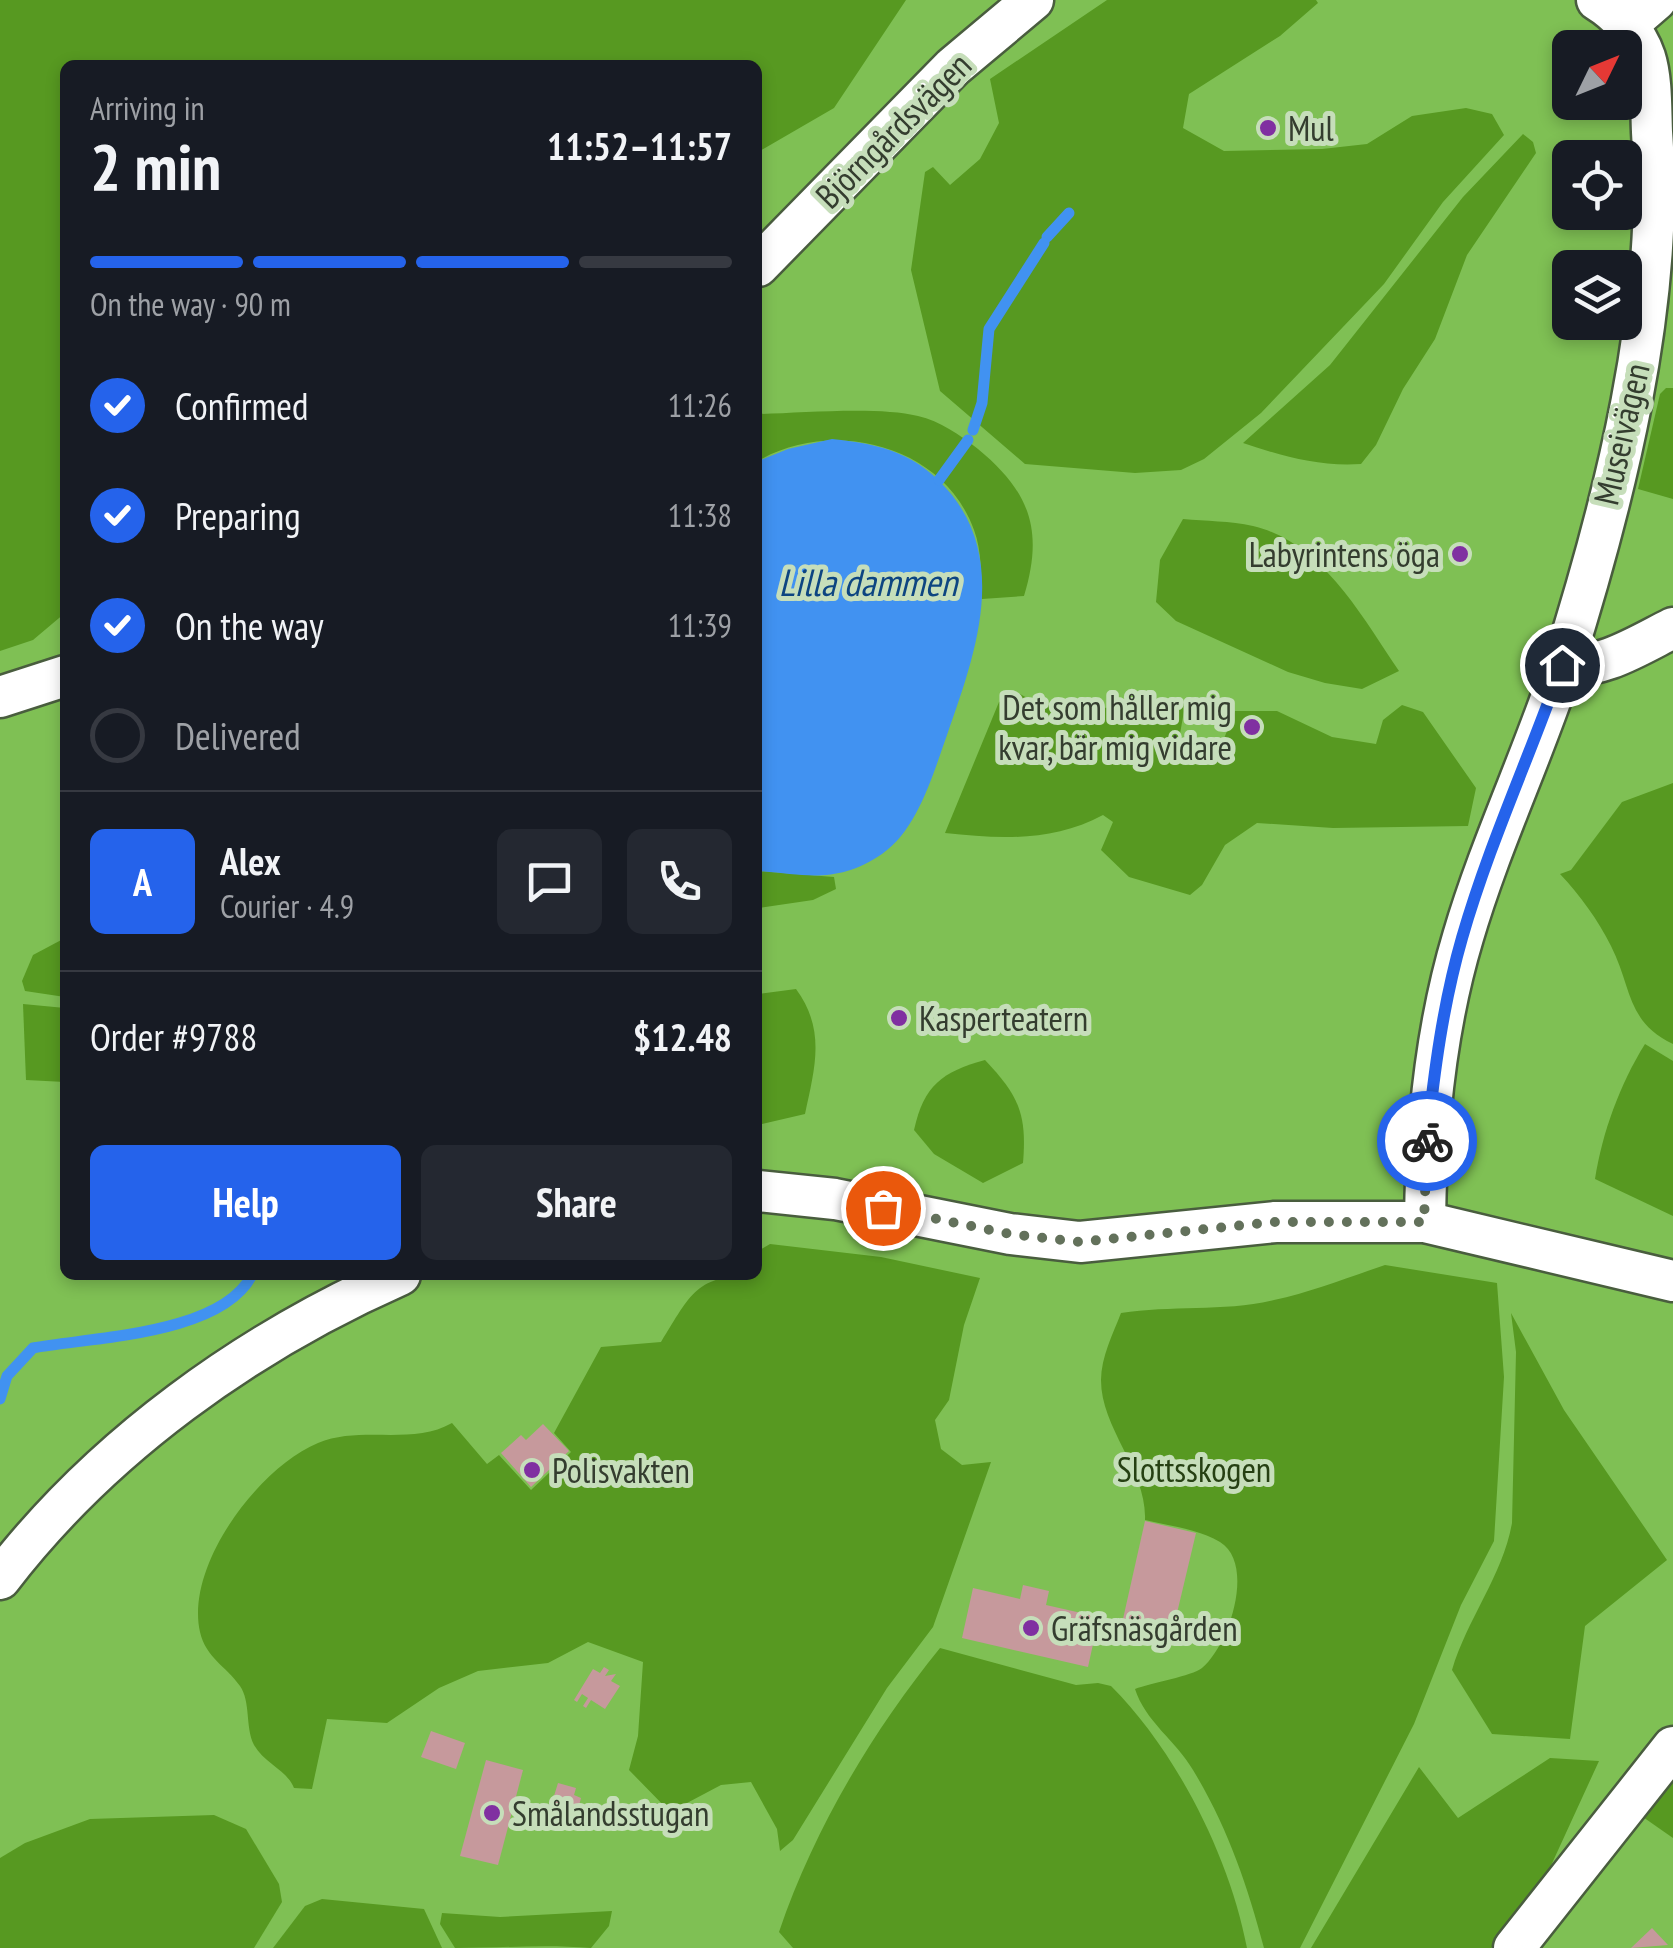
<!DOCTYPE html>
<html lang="en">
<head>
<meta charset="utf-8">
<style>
	:root { --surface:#171b24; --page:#242831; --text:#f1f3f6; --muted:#9ea1a6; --line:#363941; --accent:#2563eb }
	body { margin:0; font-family:"PT Sans Narrow",sans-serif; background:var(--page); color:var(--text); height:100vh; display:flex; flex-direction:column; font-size:38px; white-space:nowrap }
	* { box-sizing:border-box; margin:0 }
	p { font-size:32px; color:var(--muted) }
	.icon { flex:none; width:55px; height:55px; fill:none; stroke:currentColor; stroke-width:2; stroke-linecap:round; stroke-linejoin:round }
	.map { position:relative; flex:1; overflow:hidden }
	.panel { position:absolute; left:60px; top:60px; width:702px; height:1220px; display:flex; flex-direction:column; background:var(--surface); border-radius:15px; box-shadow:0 5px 15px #0003 }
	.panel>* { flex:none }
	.needle { width:65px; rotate:47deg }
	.fabs { position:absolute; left:1552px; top:30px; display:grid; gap:20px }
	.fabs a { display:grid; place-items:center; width:90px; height:90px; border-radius:15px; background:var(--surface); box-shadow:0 5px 15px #0003; font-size:50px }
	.pin { position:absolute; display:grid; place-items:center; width:85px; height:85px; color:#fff; margin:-42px; border:5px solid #fff; border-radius:50%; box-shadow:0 2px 10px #0007 }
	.courier { position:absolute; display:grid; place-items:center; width:100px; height:100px; margin:-50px; border:8px solid #2563eb; border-radius:50%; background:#fff; color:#222; box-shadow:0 2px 12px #0007 }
	.head em { font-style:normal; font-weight:700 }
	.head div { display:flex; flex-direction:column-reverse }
	.head { display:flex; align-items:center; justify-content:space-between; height:170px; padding:0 30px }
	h1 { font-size:65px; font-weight:700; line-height:75px }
	.bar { display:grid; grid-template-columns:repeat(4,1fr); gap:15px 10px; align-content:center; height:120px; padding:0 30px }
	.bar i { height:12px; border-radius:8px; background:var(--line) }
	.bar .on { background:var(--accent) }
	.bar p { grid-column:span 4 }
	.line { display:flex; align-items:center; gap:25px; padding:0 30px; border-top:2px solid var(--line) }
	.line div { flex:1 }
	.round { display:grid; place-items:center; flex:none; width:105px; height:105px; border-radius:15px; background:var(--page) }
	ol { padding:0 30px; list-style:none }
	li { display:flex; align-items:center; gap:30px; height:110px }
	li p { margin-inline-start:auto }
	li .icon { padding:10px; border-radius:50%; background:var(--accent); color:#fff; stroke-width:4 }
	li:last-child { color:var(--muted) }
	li i { width:55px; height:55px; border:5px solid var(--line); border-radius:50% }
	.action { display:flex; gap:20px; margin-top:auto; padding:20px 30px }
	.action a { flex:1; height:115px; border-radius:15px; background:var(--accent); color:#fff; font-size:40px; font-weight:700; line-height:115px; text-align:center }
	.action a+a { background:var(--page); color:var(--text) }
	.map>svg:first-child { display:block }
	.green { fill:#7fc054; fill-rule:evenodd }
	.forest { fill:#579921 }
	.water { fill:#4192f1 }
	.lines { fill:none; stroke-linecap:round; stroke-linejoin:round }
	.stream { stroke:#4192f1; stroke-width:11 }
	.building { fill:#c6999c }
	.minor-casing { stroke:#495d3e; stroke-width:45 }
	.minor { stroke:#fff; stroke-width:40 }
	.done { stroke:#63715b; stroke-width:10; stroke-dasharray:0 18 }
	.route { stroke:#2563eb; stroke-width:12 }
	.poi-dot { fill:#8030a1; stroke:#c6deba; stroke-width:4 }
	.labels { text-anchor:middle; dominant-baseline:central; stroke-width:10; stroke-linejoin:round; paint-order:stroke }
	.poi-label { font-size:35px; fill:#343d2f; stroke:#c6deba; text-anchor:start }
	.street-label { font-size:35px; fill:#343d2f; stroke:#c6deba }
	.park-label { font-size:35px; fill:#264013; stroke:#c6deba }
	.water-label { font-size:38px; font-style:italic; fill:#0d4581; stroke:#c6deba }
</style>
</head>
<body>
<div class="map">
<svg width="1673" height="1948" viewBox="0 0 1673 1948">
	<rect width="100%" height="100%" fill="#bad1ad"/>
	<path class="green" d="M0,0H1673V1948H0ZM1570,48H1625V102H1570ZM65,65H758V1275H65ZM1570,158H1625V212H1570ZM1570,268H1625V322H1570Z"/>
	<g class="forest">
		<path d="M0,0H906L834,108L758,152V65H65V613L33,640L0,651Z"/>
		<path d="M1107,0H1316L1318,3L1280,36L1189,94L1183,128L1224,151L1322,149L1367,144L1412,116L1466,108L1492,114L1504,135L1443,202L1384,284L1261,413L1204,459L1181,470L1135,473L1025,464L940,391L911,270L925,172L933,167L950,185L980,159L999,123L990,79Z"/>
		<path d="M1523,134L1533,142L1536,153L1467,255L1435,339L1403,389L1376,445L1361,464C1320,467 1282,456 1243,443L1330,365L1463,197Z"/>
		<path d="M1666,388H1673V499L1638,489L1660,394Z"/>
		<path d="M758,414C800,413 879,406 918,416C940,421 960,435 978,449C1030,492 1044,530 1024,596L982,599C981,577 982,551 974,530C943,444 832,418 758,461Z"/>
		<path d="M1183,519C1206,521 1230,521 1253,526C1322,542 1362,617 1399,671L1362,689L1325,683L1288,672L1176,621L1156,602L1160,560Z"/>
		<path d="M1020,694C1062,721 1137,703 1186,700L1178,745L1217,756L1235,711H1277L1332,737L1376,744L1383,720L1402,705L1423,712L1476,788L1468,826L1333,828L1257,823L1225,845L1202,885L1190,895L1129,877L1101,850L1113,822L1103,815C1053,842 1000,839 945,833L999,702Z"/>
		<path d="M1673,783V1044C1626,1022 1632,987 1611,946C1598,920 1580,895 1560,874L1571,870L1622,802Z"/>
		<path d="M758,871L834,877L836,889L813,900L758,908Z"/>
		<path d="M65,938V997L25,991L22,981L33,955Z"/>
		<path d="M796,989C826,1030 815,1067 805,1114L758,1125V994Z"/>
		<path d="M23,1004L65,1008V1082L26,1080Z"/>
		<path d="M1645,1044L1673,1061V1216L1595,1179C1602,1133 1620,1084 1645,1044Z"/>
		<path d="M985,1060C1019,1096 1027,1114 1023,1163L983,1183L934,1154L914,1130C924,1085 942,1072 985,1060Z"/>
		<path d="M770,1244L881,1257L980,1278L964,1325L949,1400L935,1420L941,1449L962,1465L991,1462L933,1627L887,1688L793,1840L780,1851L777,1829L751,1782L721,1785L670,1812L629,1770L638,1736L643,1662L588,1642L548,1663L478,1671L439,1688L387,1723L327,1719L312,1789L294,1788C287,1770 265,1764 254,1745C245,1727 251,1702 240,1686C226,1666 206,1658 200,1632C185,1566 258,1468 318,1443C361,1425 412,1446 452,1423L487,1464L499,1455L531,1490L571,1452L554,1433L601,1347L661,1342C692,1293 695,1275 758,1275V1251Z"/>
		<path d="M1385,1265L1497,1283L1504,1377L1494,1541L1461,1605L1414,1724L1300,1948H1264C1247,1884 1227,1826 1193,1770C1176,1741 1145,1721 1135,1689C1151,1683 1192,1676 1202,1668C1229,1646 1256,1564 1220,1542C1198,1529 1169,1526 1145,1520C1147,1470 1101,1429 1101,1380C1101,1357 1113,1334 1121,1313C1171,1305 1224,1312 1274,1300C1312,1292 1349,1277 1385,1265Z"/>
		<path d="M1511,1313L1564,1410L1667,1560L1585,1626L1570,1739L1492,1734L1452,1670C1467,1619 1503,1575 1512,1523L1516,1352Z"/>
		<path d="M940,1648L1076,1685L1098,1683L1111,1686C1177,1752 1230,1858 1247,1948H793L779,1932C814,1829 872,1732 940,1648Z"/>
		<path d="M1550,1758L1599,1761L1543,1883L1491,1948H1311L1419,1767L1458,1818Z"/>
		<path d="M1673,1773V1838L1640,1815Z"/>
		<path d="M214,1815L246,1829L279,1884L282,1902L254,1948H0V1858L25,1843L90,1819Z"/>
		<path d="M322,1899L424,1909L442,1948H273L305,1906Z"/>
		<path d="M612,1911L609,1926L591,1948C545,1944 501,1948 455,1948L440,1924L442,1913L500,1917Z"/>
	</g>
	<path class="water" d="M832,439C882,444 919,454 952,495C1008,566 974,658 947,735C933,774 918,829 882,854C838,884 807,875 758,871V461L788,449Z"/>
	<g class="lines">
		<g class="stream">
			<path d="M1047,237L1069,213"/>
			<path d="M973,430L982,403L989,329L1044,243"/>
			<path d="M939,480L968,440"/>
			<path d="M0,1399L7,1376L33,1348C92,1337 221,1335 252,1275"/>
		</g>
	</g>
	<g class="building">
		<path d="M543,1424L569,1451L531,1487L501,1453L521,1435L526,1440Z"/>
		<path d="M1145,1521L1196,1533L1173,1630L1123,1619Z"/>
		<path d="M1023,1585L1049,1591L1046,1605L1099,1617L1088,1667L962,1638L973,1588L1020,1599Z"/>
		<path d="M604,1667L609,1670L605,1676L616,1674L611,1681L620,1686L605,1709L591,1700L586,1708L583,1706L588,1698L582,1694L577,1702L574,1700L593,1669L600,1673Z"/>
		<path d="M431,1731L465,1743L456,1769L421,1757Z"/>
		<path d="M486,1760L523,1770L498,1865L460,1856Z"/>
		<path d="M558,1783L576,1788L574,1795L581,1798L576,1817L550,1809Z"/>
		<path d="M1652,1928L1668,1945L1631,1948Z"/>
	</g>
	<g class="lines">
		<defs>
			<g id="minor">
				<path d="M1627,25L1656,0"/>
				<path d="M758,266L953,67L1033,0"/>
				<path d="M1562,665C1601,670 1639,645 1673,628"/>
				<path d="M0,697L65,676"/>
				<path d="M758,1191L835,1199L1010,1234L1080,1242L1275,1222H1425L1673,1281"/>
				<path d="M1425,1222C1426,1126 1435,1030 1463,937C1490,845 1532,758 1562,667C1614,503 1665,304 1652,132C1651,109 1652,79 1645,57C1637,33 1618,13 1597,0"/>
				<path d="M0,1579C102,1446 248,1342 400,1275"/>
				<path d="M1514,1948L1673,1747"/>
			</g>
		</defs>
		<use href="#minor" class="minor-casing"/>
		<use href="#minor" class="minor"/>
	</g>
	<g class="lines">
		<path class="done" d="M883,1208L1010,1234L1080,1242L1274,1222H1424L1427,1141"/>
		<path class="route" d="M1427,1141C1434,1072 1443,1004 1462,938C1489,844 1530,756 1562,665"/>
	</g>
	<g class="poi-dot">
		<circle cx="1268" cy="128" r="10"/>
		<circle cx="1460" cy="554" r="10"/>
		<circle cx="1252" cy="727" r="10"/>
		<circle cx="899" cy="1018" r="10"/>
		<circle cx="532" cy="1470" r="10"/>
		<circle cx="1031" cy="1628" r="10"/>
		<circle cx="492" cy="1813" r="10"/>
	</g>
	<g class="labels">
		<g class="poi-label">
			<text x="1288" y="128">Mul</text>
			<text x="1440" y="554" text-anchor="end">Labyrintens öga</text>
			<text x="1232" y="707" text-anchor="end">Det som håller mig<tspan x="1232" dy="40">kvar, bär mig vidare</tspan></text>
			<text x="919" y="1018">Kasperteatern</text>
			<text x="552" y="1470">Polisvakten</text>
			<text x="1051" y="1628">Gräfsnäsgården</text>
			<text x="512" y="1813">Smålandsstugan</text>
		</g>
		<g class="street-label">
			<text transform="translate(893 130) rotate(-45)">Björngårdsvägen</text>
			<text transform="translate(1621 434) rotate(-77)">Museivägen</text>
		</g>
		<g class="park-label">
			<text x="1194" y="1469">Slottsskogen</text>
		</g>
		<g class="water-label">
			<text x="868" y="581">Lilla dammen</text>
		</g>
	</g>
</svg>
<div class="fabs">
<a><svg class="needle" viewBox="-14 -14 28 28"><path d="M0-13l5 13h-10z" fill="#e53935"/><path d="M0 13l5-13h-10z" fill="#9ea1a6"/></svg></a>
<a><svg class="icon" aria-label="locate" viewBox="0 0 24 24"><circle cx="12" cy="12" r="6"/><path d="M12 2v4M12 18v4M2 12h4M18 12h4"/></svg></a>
<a><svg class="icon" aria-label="layers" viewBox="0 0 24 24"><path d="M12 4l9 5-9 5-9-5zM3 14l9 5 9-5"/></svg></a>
</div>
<div class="pin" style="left:883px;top:1208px;background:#ea580c"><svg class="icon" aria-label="bag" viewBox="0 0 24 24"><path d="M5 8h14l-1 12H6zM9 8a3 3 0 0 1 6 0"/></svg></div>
<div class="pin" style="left:1562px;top:665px;background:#1f2937"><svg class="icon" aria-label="home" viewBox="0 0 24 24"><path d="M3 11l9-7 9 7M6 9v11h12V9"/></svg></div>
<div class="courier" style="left:1427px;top:1141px"><svg class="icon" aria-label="bike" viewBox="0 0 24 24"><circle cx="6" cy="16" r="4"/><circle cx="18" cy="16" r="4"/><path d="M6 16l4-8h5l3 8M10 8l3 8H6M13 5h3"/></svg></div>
<section class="panel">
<div class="head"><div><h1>2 min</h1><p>Arriving in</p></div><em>11:52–11:57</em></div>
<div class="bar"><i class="on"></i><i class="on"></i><i class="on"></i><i></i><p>On the way · 90 m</p></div>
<ol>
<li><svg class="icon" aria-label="check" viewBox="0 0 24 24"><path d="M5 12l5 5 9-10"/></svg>Confirmed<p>11:26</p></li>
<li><svg class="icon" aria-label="check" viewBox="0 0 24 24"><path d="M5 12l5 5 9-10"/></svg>Preparing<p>11:38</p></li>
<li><svg class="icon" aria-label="check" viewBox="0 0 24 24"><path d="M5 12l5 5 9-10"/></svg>On the way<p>11:39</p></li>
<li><i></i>Delivered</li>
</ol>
<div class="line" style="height:180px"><b class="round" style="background:var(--accent);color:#fff">A</b><div><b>Alex</b><p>Courier · 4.9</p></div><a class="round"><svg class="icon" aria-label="chat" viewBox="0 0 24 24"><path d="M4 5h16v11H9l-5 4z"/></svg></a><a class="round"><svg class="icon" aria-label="phone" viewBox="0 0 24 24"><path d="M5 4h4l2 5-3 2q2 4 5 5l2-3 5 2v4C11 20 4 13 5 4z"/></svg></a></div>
<div class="line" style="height:130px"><div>Order #9788</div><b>$12.48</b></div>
<div class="action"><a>Help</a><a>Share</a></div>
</section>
</div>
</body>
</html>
